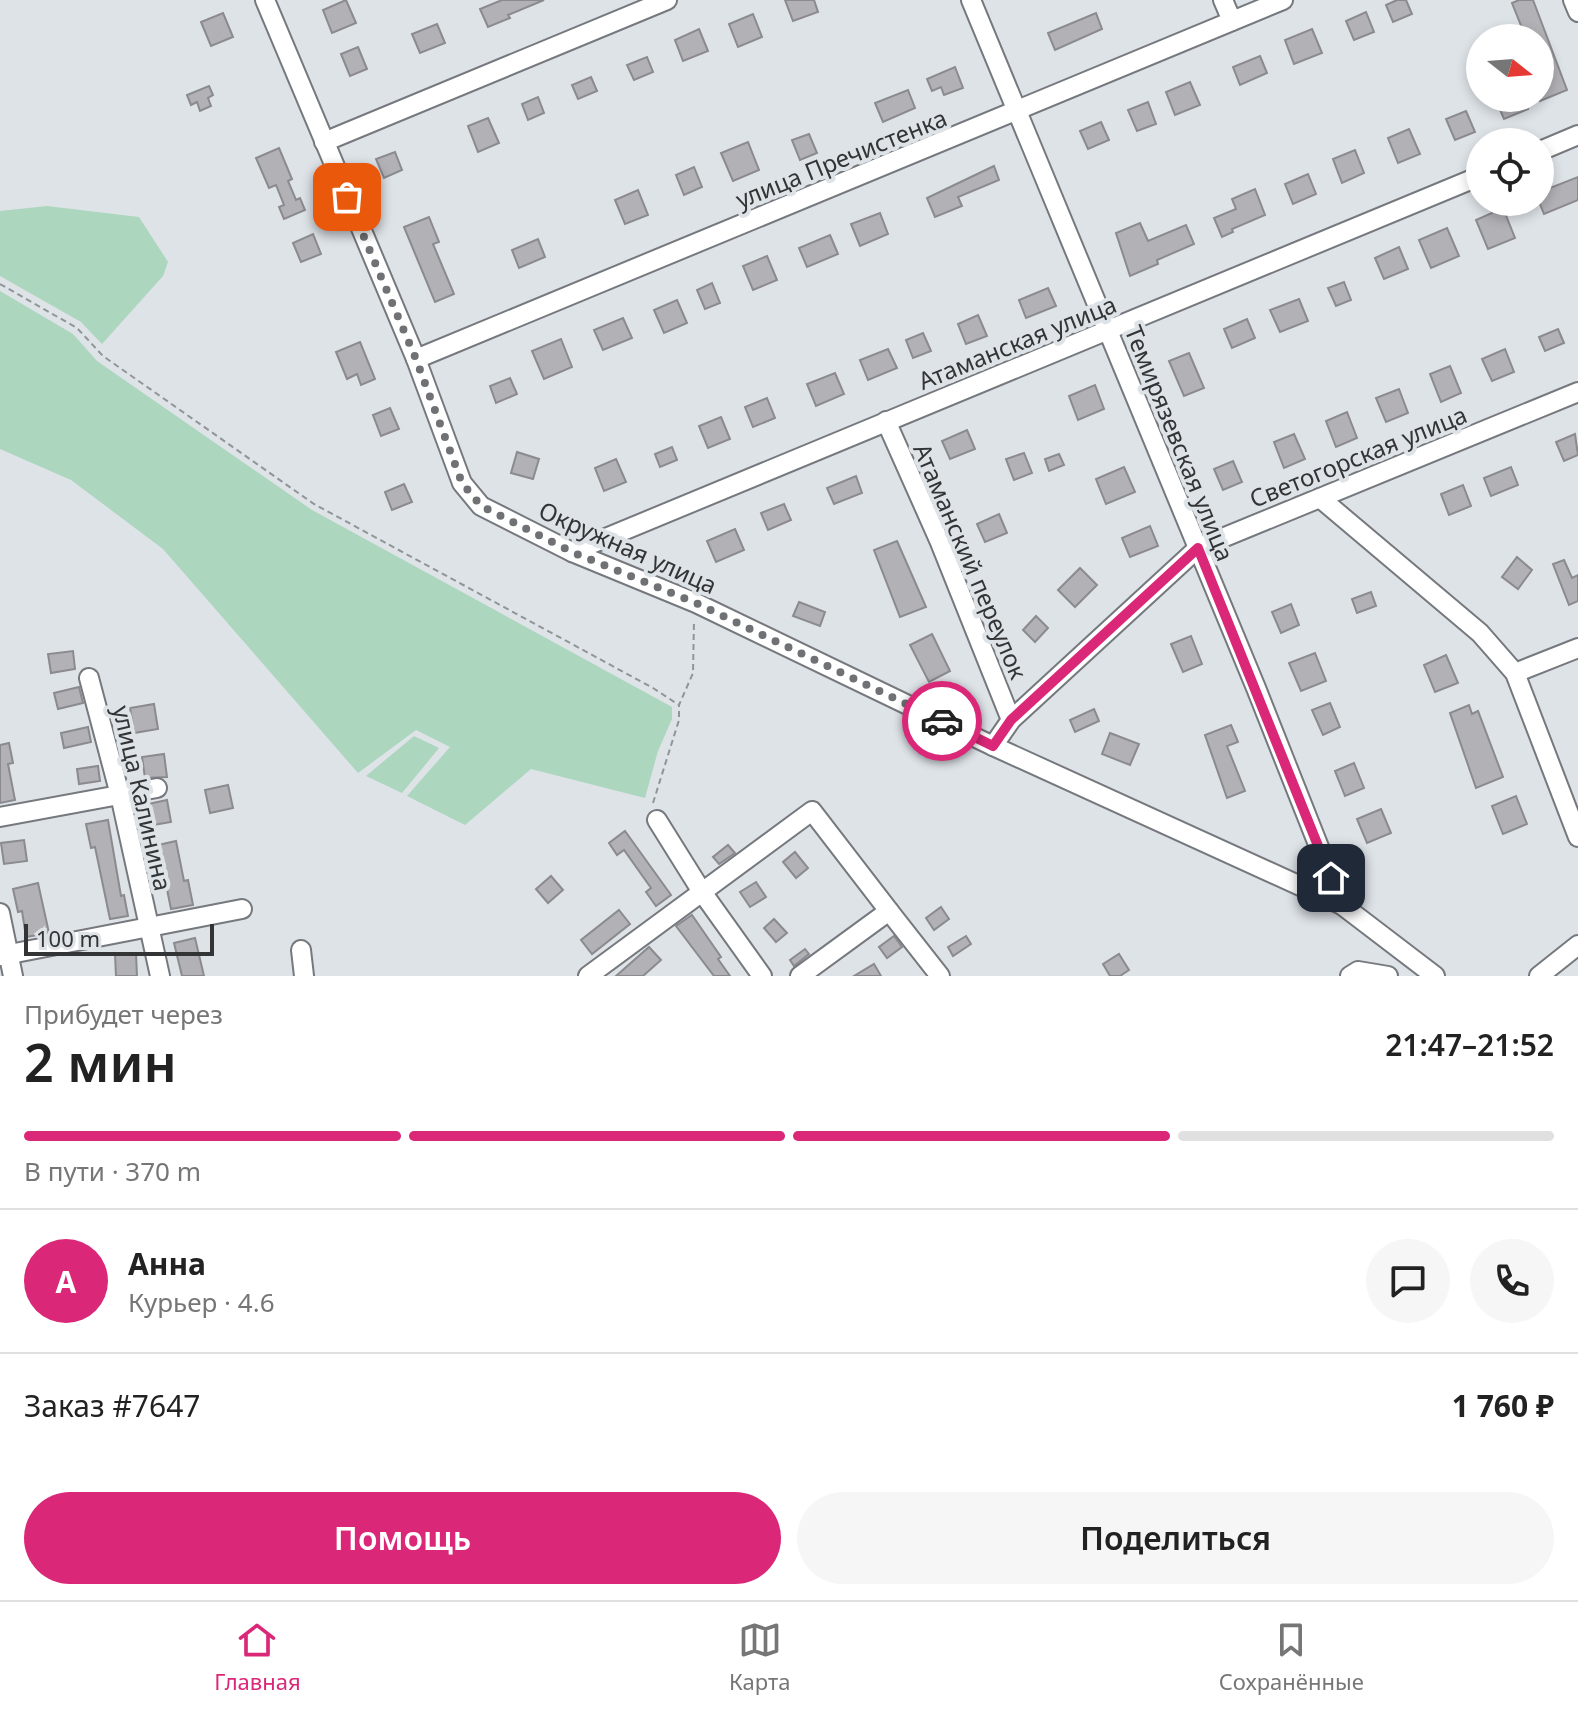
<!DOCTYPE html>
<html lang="ru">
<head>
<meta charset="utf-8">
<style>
	:root { --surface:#fff; --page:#f6f6f6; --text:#222; --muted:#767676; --line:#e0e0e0; --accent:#db2777 }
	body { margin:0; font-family:"Noto Sans",sans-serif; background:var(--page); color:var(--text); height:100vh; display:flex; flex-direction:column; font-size:30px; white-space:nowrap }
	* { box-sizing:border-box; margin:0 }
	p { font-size:26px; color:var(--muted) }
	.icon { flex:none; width:44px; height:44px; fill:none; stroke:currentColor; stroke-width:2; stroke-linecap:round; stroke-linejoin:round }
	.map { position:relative; height:976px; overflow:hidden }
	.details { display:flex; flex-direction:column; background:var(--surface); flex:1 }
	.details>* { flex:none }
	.needle { width:52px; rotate:107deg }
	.fabs { position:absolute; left:1466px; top:24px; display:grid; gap:16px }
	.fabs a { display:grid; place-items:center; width:88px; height:88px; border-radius:50%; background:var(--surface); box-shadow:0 4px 12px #0003; font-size:40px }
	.scale { position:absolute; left:24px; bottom:20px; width:190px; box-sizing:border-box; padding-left:8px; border:4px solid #333436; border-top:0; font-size:22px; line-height:28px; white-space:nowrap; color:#333436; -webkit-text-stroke:6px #dee3e8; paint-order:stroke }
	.pin { position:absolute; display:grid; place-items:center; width:68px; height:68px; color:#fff; margin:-34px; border-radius:16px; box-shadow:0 4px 12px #0006 }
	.courier { position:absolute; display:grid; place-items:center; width:80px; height:80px; margin:-40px; border:6px solid #db2777; border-radius:50%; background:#fff; color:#222; box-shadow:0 2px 10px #0007 }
	.head em { font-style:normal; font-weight:600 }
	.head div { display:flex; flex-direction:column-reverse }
	.head { display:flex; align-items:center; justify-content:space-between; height:136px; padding:0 24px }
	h1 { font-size:52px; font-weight:600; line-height:60px }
	.bar { display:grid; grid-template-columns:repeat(4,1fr); gap:12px 8px; align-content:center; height:96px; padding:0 24px }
	.bar i { height:10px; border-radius:6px; background:var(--line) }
	.bar .on { background:var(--accent) }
	.bar p { grid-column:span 4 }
	.line { display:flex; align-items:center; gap:20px; padding:0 24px; border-top:2px solid var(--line) }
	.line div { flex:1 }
	.round { display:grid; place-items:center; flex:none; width:84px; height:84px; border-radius:42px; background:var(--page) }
	.cta { display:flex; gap:16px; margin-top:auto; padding:16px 24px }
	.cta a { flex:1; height:92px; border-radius:48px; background:var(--accent); color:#fff; font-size:32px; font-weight:600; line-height:92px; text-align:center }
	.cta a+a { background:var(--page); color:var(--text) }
	.tab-bar { display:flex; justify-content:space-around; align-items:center; height:112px; border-top:2px solid var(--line); background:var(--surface); font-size:22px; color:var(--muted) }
	.tab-bar a { display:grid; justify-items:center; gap:4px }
	.tab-bar .on { color:var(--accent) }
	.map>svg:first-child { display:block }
	.green { fill:#acd6bd }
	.building { fill:#b1b1b6; stroke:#8a8a8f; stroke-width:2 }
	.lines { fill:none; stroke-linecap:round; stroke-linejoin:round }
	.minor-casing { stroke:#75797e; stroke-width:22 }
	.path { stroke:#919598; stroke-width:2; stroke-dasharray:6 4; stroke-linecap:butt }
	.minor { stroke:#fff; stroke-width:18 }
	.done { stroke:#6f7174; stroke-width:8; stroke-dasharray:0 14.4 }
	.route { stroke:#db2777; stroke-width:10 }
	.labels { text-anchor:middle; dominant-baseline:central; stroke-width:8; stroke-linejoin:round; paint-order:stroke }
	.street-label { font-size:24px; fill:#333436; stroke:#dee3e8 }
</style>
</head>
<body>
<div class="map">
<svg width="1578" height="976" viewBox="0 0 1578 976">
	<rect width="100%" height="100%" fill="#dee3e8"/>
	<g class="green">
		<path d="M47,206L139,217L168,262L163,276L102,344L81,322L0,276V211Z"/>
		<path d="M0,291L73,334L97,361L312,510L672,707V719L658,751L645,798L531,769L465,825L407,796L450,747L416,730L358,773L163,549L71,480L0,449Z"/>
		<path d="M414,736L439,748L402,793L366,776Z"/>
	</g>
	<g class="building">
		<path d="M346,0L356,23L332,33L323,10Z"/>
		<path d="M502,0H544L508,15L510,18L488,27L480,9Z"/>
		<path d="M785,0H814L818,12L793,21Z"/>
		<path d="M1397,0H1406L1412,14L1393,22L1386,5Z"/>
		<path d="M1519,0H1533L1567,90L1540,101V38H1526L1512,3Z"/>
		<path d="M1366,12L1374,32L1354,40L1346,21Z"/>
		<path d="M223,13L233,37L211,46L201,22Z"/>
		<path d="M1096,13L1102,29L1055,50L1048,33Z"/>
		<path d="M753,14L762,37L738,47L729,24Z"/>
		<path d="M437,24L445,43L420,53L412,34Z"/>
		<path d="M699,29L708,51L683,61L675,40Z"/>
		<path d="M1312,29L1322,53L1294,64L1285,40Z"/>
		<path d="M358,47L367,69L350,76L341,54Z"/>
		<path d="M1260,56L1267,73L1240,85L1233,67Z"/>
		<path d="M647,57L653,72L634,80L627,65Z"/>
		<path d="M955,67L963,88L944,95L941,87L932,91L927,79Z"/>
		<path d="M591,77L597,91L578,99L572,85Z"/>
		<path d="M1190,82L1200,105L1175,115L1166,92Z"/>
		<path d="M209,86L213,95L208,98L211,106L200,111L197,102L191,105L187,95Z"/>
		<path d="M908,90L915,108L883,122L875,103Z"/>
		<path d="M538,97L544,113L528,120L522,104Z"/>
		<path d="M1495,98H1523L1528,109L1504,119Z"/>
		<path d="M1148,102L1156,124L1137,131L1128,110Z"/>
		<path d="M1466,111L1475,132L1455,140L1446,119Z"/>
		<path d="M488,118L499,143L478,152L468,126Z"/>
		<path d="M1101,122L1109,140L1088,149L1080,131Z"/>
		<path d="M1409,129L1420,154L1398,163L1388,138Z"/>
		<path d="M809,134L817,153L800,160L792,140Z"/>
		<path d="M748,142L759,170L733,181L721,153Z"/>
		<path d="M279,148L292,179L288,181L296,200L300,198L305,210L284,219L279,207L284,205L276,185L269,188L256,158Z"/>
		<path d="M1355,150L1364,173L1342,183L1333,159Z"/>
		<path d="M395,152L402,170L384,178L376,159Z"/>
		<path d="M994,166L999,180L958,197L962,206L935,217L927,198Z"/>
		<path d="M694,167L702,187L684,195L676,175Z"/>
		<path d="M1308,174L1316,194L1293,204L1285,184Z"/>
		<path d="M1578,177V200L1544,214L1540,204V192Z"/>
		<path d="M1255,189L1265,215L1232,229L1233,232L1222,237L1214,218L1236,209L1232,199Z"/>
		<path d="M638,190L648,215L625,224L615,200Z"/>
		<path d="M1503,208L1515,238L1488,249L1476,220Z"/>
		<path d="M880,213L888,234L860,246L851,224Z"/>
		<path d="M429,217L439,242L433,244L454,294L435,302L404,227Z"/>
		<path d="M1140,223L1148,241L1186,225L1194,244L1157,260L1158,264L1130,276L1116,233Z"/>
		<path d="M1447,228L1459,256L1431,268L1419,240Z"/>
		<path d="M313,234L321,254L301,262L293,243Z"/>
		<path d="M830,235L838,254L807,267L799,248Z"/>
		<path d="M538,239L545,257L519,268L512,250Z"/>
		<path d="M1399,247L1408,269L1384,279L1375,258Z"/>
		<path d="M767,256L777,280L753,290L743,266Z"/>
		<path d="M1344,282L1351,300L1336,306L1328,288Z"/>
		<path d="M712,283L720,303L705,309L697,290Z"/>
		<path d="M1048,288L1056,306L1026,318L1019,300Z"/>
		<path d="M1299,299L1308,321L1280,332L1270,310Z"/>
		<path d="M677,300L687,323L664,333L654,310Z"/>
		<path d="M978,315L987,336L966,344L958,324Z"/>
		<path d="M623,318L632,338L603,350L594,330Z"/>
		<path d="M1247,319L1255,338L1232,348L1224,329Z"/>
		<path d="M1558,329L1564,343L1545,351L1539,337Z"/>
		<path d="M923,333L931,351L913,358L906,340Z"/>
		<path d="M561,339L572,367L544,379L532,351Z"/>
		<path d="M360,342L375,379L361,385L357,374L347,379L336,352Z"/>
		<path d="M888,349L897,368L868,380L860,360Z"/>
		<path d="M1505,349L1514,372L1492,381L1482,359Z"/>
		<path d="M1189,353L1204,388L1184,396L1169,361Z"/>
		<path d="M1450,366L1461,393L1441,402L1430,374Z"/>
		<path d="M835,373L844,394L816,406L807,384Z"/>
		<path d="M510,378L517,394L496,403L490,386Z"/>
		<path d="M1095,385L1104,409L1078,420L1069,396Z"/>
		<path d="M1399,389L1408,413L1386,422L1376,398Z"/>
		<path d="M767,398L775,418L753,427L745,407Z"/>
		<path d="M390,408L399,429L381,436L373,415Z"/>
		<path d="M1347,412L1357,438L1336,447L1326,421Z"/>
		<path d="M721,417L730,439L708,448L699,426Z"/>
		<path d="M967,430L975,449L950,459L942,441Z"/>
		<path d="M1294,434L1305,459L1284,468L1274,442Z"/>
		<path d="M1575,434L1578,455L1564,461L1556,442Z"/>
		<path d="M672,447L677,460L660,467L655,454Z"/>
		<path d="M517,452L539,459L533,479L511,473Z"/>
		<path d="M1024,453L1032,473L1014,480L1006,459Z"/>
		<path d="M1059,454L1064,465L1049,471L1045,459Z"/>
		<path d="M616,459L626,482L604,491L595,468Z"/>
		<path d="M1233,461L1242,482L1223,490L1214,469Z"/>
		<path d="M1124,467L1135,492L1106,504L1096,479Z"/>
		<path d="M1511,467L1518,485L1491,496L1484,478Z"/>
		<path d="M856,476L862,493L834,504L827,488Z"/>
		<path d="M404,484L412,502L392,510L385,492Z"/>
		<path d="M1463,485L1471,506L1449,515L1441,494Z"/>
		<path d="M784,504L791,520L768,530L761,513Z"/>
		<path d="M999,514L1007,533L985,542L977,524Z"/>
		<path d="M1150,526L1158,546L1130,557L1122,538Z"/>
		<path d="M735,529L744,550L716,562L707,541Z"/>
		<path d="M897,541L926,607L900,617L874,550Z"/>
		<path d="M1517,557L1532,570L1518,589L1502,577Z"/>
		<path d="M1564,560L1572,578L1578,575V601L1569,605L1553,564Z"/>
		<path d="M1080,568L1097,585L1075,607L1058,590Z"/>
		<path d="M1371,592L1376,606L1357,613L1352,599Z"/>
		<path d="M799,602L825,612L820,626L793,616Z"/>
		<path d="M1291,604L1299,625L1281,633L1272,612Z"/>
		<path d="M1036,616L1048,628L1035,642L1023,630Z"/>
		<path d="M932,634L950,671L929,682L910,645Z"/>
		<path d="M1191,636L1202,664L1183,672L1171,644Z"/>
		<path d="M73,651L75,669L51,673L48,654Z"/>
		<path d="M1315,653L1326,681L1301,691L1289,663Z"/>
		<path d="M1446,655L1458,683L1435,692L1424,665Z"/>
		<path d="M79,687L83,703L58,709L54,693Z"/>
		<path d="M1330,703L1340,727L1323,735L1312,710Z"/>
		<path d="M154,704L158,729L134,733L130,708Z"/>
		<path d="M1469,705L1472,714L1478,711L1503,777L1476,788L1450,713Z"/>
		<path d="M1094,709L1099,721L1075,732L1070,720Z"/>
		<path d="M1231,725L1238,742L1227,746L1245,791L1227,798L1205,735Z"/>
		<path d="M88,727L91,742L64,748L61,733Z"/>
		<path d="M1110,733L1139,744L1130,765L1102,754Z"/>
		<path d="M9,743L13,763L8,764L15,800L0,803V745Z"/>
		<path d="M164,754L167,777L145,778L142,757Z"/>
		<path d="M1354,763L1364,788L1345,796L1335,771Z"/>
		<path d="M98,766L100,781L79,784L77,769Z"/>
		<path d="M228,785L233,808L210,813L205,790Z"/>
		<path d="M1516,796L1527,824L1503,834L1492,806Z"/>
		<path d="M167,800L171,822L153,825L148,804Z"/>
		<path d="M1381,809L1391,833L1367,843L1357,819Z"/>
		<path d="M108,820L121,896L124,895L128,916L110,919L95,847L91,848L86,824Z"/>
		<path d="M625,831L671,895L656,906L646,892L651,888L624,850L617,855L609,843Z"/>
		<path d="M24,840L27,861L4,864L1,843Z"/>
		<path d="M176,841L184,881L188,880L193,905L171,909L158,845Z"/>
		<path d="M728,845L735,853L719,864L713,857Z"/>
		<path d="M795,852L808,868L796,878L783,862Z"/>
		<path d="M551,876L563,890L548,903L536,889Z"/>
		<path d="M756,882L766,897L750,907L740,892Z"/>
		<path d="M38,883L49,933L26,937L22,911L18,912L13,889Z"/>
		<path d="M941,907L949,919L934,930L926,918Z"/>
		<path d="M619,910L630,924L592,954L581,940Z"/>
		<path d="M692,915L721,957L718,959L730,976H714L676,926Z"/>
		<path d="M774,919L787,933L776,942L764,928Z"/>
		<path d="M894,936L902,947L887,958L879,947Z"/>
		<path d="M966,936L971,944L953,956L948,947Z"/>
		<path d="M195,938L204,976H182L174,943Z"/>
		<path d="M649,947L661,960L643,976H616Z"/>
		<path d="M805,949L809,954L794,966L790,960Z"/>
		<path d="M136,953L137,976H116L115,954Z"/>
		<path d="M1119,954L1129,970L1120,976H1110L1103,964Z"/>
		<path d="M874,964L881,976H854Z"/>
	</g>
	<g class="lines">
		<defs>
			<g id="minor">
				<path d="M265,0L416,359L462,483L481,506L572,552L696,603L993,746L1342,905L1435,976"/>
				<path d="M971,0L1256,688L1342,905"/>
				<path d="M1223,0L1232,21"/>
				<path d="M1573,0L1578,12"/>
				<path d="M324,142L667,0"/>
				<path d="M1540,151L1578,135"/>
				<path d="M416,359L1283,0"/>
				<path d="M886,421L939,540L1011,720"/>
				<path d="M1320,498L1480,633L1515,673L1578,837"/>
				<path d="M572,552L1480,176"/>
				<path d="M1515,673L1578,648"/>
				<path d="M89,678L120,795L160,976"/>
				<path d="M993,746L1011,720L1198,548L1578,392"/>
				<path d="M0,817L157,788"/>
				<path d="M657,820L702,892L762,976"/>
				<path d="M0,913L13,976"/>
				<path d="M301,950L304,976"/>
				<path d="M0,956L242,909"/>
				<path d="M588,976L812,811L889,911"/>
				<path d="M800,976L889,911L940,976"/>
				<path d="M1350,976L1358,971L1388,976"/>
				<path d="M1539,976L1578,945"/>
			</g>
		</defs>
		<use href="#minor" class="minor-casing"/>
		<g class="path">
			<path d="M0,284L77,328L103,356L314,504L653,688L679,705"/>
			<path d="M653,803L679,720V705L693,673L694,621"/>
		</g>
		<use href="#minor" class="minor"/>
	</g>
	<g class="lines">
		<path class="done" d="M347,197L416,359L462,483L481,506L572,552L696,603L942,721"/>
		<path class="route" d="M942,721L993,746L1011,720L1198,548L1331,878"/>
	</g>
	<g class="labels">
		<g class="street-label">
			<text transform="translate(841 158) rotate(-22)">улица Пречистенка</text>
			<text transform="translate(1017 342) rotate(-22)">Атаманская улица</text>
			<text transform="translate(1180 443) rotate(68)">Темирязевская улица</text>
			<text transform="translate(1358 456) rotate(-22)">Светогорская улица</text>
			<text transform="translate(628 547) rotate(24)">Окружная улица</text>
			<text transform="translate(971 561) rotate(67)">Атаманский переулок</text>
			<text transform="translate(143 798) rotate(77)">улица Калинина</text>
		</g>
	</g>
</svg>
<div class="fabs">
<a><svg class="needle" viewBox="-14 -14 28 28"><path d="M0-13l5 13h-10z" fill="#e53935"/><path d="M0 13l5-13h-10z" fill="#767676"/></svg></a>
<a><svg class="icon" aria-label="locate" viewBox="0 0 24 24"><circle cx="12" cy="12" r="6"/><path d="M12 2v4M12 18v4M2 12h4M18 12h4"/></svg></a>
</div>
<div class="scale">100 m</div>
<div class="pin" style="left:347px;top:197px;background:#ea580c"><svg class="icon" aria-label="bag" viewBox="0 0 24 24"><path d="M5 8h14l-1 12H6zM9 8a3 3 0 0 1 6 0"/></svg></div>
<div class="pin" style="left:1331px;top:878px;background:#1f2937"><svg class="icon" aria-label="home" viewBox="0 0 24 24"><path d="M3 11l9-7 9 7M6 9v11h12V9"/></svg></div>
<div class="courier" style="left:942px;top:721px"><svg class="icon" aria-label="car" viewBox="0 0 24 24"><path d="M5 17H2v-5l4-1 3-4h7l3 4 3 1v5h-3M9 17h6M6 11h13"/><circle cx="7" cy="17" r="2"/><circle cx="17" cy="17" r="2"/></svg></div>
</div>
<section class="details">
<div class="head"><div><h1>2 мин</h1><p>Прибудет через</p></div><em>21:47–21:52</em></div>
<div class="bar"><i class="on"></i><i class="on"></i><i class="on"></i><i></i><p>В пути · 370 m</p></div>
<div class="line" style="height:144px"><b class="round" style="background:var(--accent);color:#fff">А</b><div><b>Анна</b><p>Курьер · 4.6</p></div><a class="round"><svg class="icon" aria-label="chat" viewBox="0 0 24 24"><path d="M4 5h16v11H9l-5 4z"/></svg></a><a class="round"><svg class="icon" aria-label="phone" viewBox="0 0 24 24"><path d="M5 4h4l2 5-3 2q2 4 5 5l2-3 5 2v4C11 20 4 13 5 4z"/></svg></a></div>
<div class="line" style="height:104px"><div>Заказ #7647</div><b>1 760 ₽</b></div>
<div class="cta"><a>Помощь</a><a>Поделиться</a></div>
</section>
<nav class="tab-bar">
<a class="on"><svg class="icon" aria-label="home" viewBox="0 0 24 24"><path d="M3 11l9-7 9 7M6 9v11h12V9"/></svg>Главная</a>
<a><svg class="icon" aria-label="map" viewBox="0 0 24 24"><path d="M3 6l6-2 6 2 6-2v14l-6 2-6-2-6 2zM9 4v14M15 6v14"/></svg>Карта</a>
<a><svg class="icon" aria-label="saved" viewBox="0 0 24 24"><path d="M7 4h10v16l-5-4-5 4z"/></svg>Сохранённые</a>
</nav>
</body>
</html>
